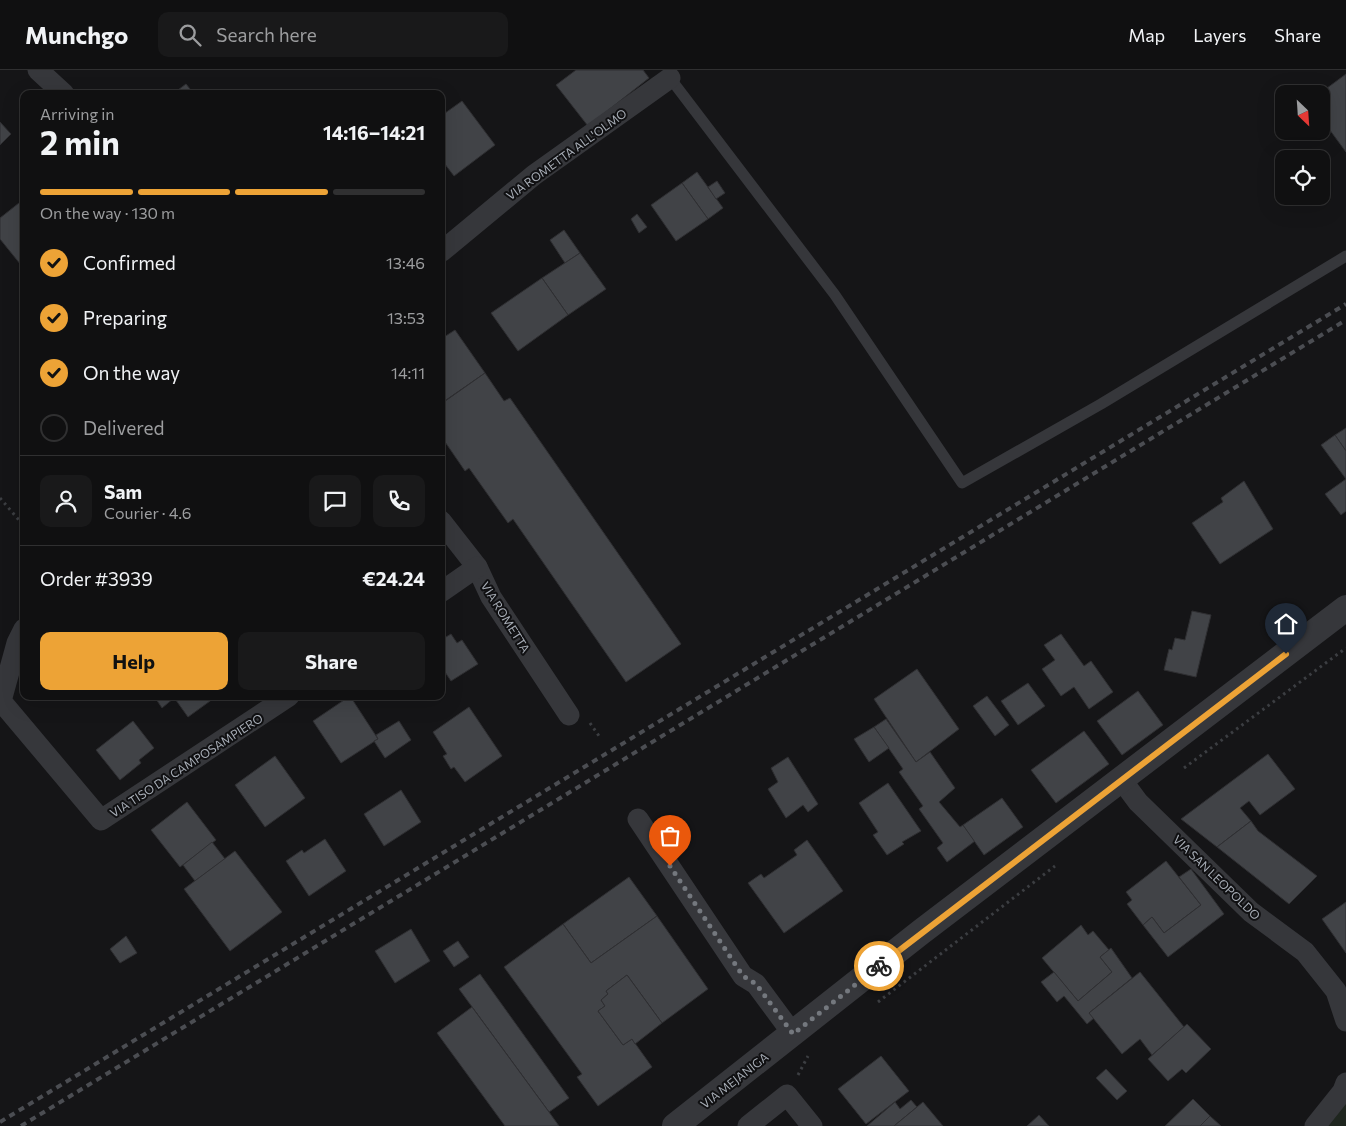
<!DOCTYPE html>
<html lang="en">
<head>
<meta charset="utf-8">
<style>
	:root { --surface:#101011; --page:#19191a; --text:#f1f3f6; --muted:#9c9d9f; --line:#303031; --accent:#eda336 }
	body { margin:0; font-family:Commissioner,sans-serif; background:var(--page); color:var(--text); height:100vh; display:flex; flex-direction:column; font-size:19px; white-space:nowrap }
	* { box-sizing:border-box; margin:0 }
	p { font-size:16px; color:var(--muted) }
	.icon { flex:none; width:28px; height:28px; fill:none; stroke:currentColor; stroke-width:2; stroke-linecap:round; stroke-linejoin:round }
	.map { position:relative; flex:1; overflow:hidden }
	.drawer { position:absolute; left:20px; top:20px; width:425px; height:610px; display:flex; flex-direction:column; background:var(--surface); border-radius:10px; box-shadow:0 5px 20px #0002,0 0 0 1px var(--line) }
	.drawer>* { flex:none }
	.needle { width:32px; rotate:155deg }
	.controls { position:absolute; left:1275px; top:15px; display:grid; gap:10px }
	.controls a { display:grid; place-items:center; width:55px; height:55px; border-radius:10px; background:var(--surface); box-shadow:0 5px 20px #0002,0 0 0 1px var(--line); font-size:25px }
	.pin { position:absolute; display:grid; place-items:center; width:42px; height:42px; color:#fff; margin:-51px -21px; border-radius:50% 50% 50% 0; rotate:-45deg; box-shadow:0 0 5px #0007 }
	.pin .icon { rotate:45deg }
	.courier { position:absolute; display:grid; place-items:center; width:50px; height:50px; margin:-25px; border:4px solid #eda336; border-radius:50%; background:#fff; color:#222; box-shadow:0 1px 6px #0007 }
	.headline em { font-style:normal; font-weight:700 }
	.headline div { display:flex; flex-direction:column-reverse }
	.headline { display:flex; align-items:center; justify-content:space-between; height:85px; padding:0 20px }
	h1 { font-size:32px; font-weight:700; line-height:38px }
	.bar { display:grid; grid-template-columns:repeat(4,1fr); gap:8px 5px; align-content:center; height:60px; padding:0 20px }
	.bar i { height:6px; border-radius:4px; background:var(--line) }
	.bar .on { background:var(--accent) }
	.bar p { grid-column:span 4 }
	.line { display:flex; align-items:center; gap:12px; padding:0 20px; border-top:1px solid var(--line) }
	.line div { flex:1 }
	.round { display:grid; place-items:center; flex:none; width:52px; height:52px; border-radius:10px; background:var(--page) }
	ol { padding:0 20px; list-style:none }
	li { display:flex; align-items:center; gap:15px; height:55px }
	li p { margin-inline-start:auto }
	li .icon { padding:5px; border-radius:50%; background:var(--accent); color:#111; stroke-width:4 }
	li:last-child { color:var(--muted) }
	li i { width:28px; height:28px; border:2px solid var(--line); border-radius:50% }
	.cta { display:flex; gap:10px; margin-top:auto; padding:10px 20px }
	.cta a { flex:1; height:58px; border-radius:10px; background:var(--accent); color:#111; font-size:20px; font-weight:700; line-height:58px; text-align:center }
	.cta a+a { background:var(--page); color:var(--text) }
	header { display:flex; align-items:center; gap:30px; box-sizing:border-box; height:70px; padding:0 25px; background:var(--surface); border-bottom:1px solid var(--line) }
	header strong { font-size:24px }
	nav { display:flex; gap:28px; margin-inline-start:auto; font-size:18px }
	.search { width:350px; height:45px; background:var(--page); display:flex; align-items:center; gap:12px; box-sizing:border-box; padding:0 18px; border-radius:10px; color:var(--muted); font-size:19px }
	.map>svg:first-child { display:block }
	.green { fill:#1f261f }
	.building { fill:#414347; stroke:#2f2f32 }
	.lines { fill:none; stroke-linecap:round; stroke-linejoin:round }
	.path { stroke:#3c3e42; stroke-width:3; stroke-dasharray:2.5 4; stroke-linecap:butt }
	.service { stroke:#36373b; stroke-width:11 }
	.minor { stroke:#36373b; stroke-width:21 }
	.tertiary { stroke:#36373b; stroke-width:26 }
	.rail { stroke:#4b4d52; stroke-width:4; stroke-dasharray:6 5; stroke-linecap:butt }
	.done { stroke:#74787e; stroke-width:5; stroke-dasharray:0 9 }
	.route { stroke:#eda336; stroke-width:6 }
	.labels { text-anchor:middle; dominant-baseline:central; stroke-width:4; stroke-linejoin:round; paint-order:stroke }
	.street-label { font-size:12px; fill:#a7adb6; stroke:#101012 }
</style>
</head>
<body>
<header>
<strong>Munchgo</strong>
<div class="search"><svg class="icon" aria-label="search" viewBox="0 0 24 24"><circle cx="10" cy="10" r="6"/><path d="M15 15l6 6"/></svg>Search here</div>
<nav><a>Map</a><a>Layers</a><a>Share</a></nav>
</header>
<div class="map">
<svg width="1346" height="1056" viewBox="0 0 1346 1056">
	<rect width="100%" height="100%" fill="#151517"/>
	<path class="green" d="M1346,1032V1056H1326Z"/>
	<g class="building">
		<path d="M576,0H643L649,8L588,56L556,15Z"/>
		<path d="M1346,4V82L1321,48V24H1319Z"/>
		<path d="M186,14L194,24L174,23Z"/>
		<path d="M462,31L495,75L454,106L441,89V46Z"/>
		<path d="M0,52L11,64L0,75Z"/>
		<path d="M697,102L723,138L708,149L682,113Z"/>
		<path d="M717,111L725,123L716,129L708,117Z"/>
		<path d="M682,113L708,149L676,171L651,135Z"/>
		<path d="M24,129V193L21,195L0,169V148Z"/>
		<path d="M637,144L647,157L639,163L631,149Z"/>
		<path d="M564,160L580,183L565,193L550,170Z"/>
		<path d="M580,183L606,219L568,245L542,208Z"/>
		<path d="M542,208L568,245L518,281L491,243Z"/>
		<path d="M455,260L485,303L446,330L441,323V269Z"/>
		<path d="M485,303L504,331L510,328L681,574L626,612L513,449L508,453L469,398L465,401L441,366V334Z"/>
		<path d="M1346,358V381L1335,365Z"/>
		<path d="M1335,365L1346,381V409L1321,375Z"/>
		<path d="M1346,409V441L1341,445L1325,424Z"/>
		<path d="M1244,411L1273,459L1220,494L1192,453L1223,432L1221,428Z"/>
		<path d="M1192,541L1211,545L1196,607L1164,600L1169,579L1172,580L1175,568L1185,570Z"/>
		<path d="M451,564L457,573L462,570L478,594L451,611L445,602L441,605V570Z"/>
		<path d="M1061,564L1084,596L1091,591L1113,622L1089,639L1074,617L1061,626L1042,599L1055,590L1044,575Z"/>
		<path d="M917,599L959,659L916,692L874,629Z"/>
		<path d="M1028,613L1045,636L1018,655L1001,631Z"/>
		<path d="M1138,621L1163,655L1122,685L1097,651Z"/>
		<path d="M154,626H173L174,628L162,638Z"/>
		<path d="M173,626H217L188,647Z"/>
		<path d="M350,626L378,669L341,693L313,651Z"/>
		<path d="M987,626L1009,655L995,666L973,636Z"/>
		<path d="M469,637L502,686L465,712L454,697L451,699L443,686L447,684L433,662Z"/>
		<path d="M886,649L916,692L930,682L955,718L939,732L960,757L963,755L975,771L947,792L937,778L943,773L919,739L923,736L899,702L903,699L874,657Z"/>
		<path d="M133,651L154,678L139,690L141,693L120,710L96,680Z"/>
		<path d="M399,651L411,670L385,688L374,671L378,669L376,665Z"/>
		<path d="M874,657L889,678L869,692L854,669Z"/>
		<path d="M1084,661L1109,694L1056,733L1031,700Z"/>
		<path d="M1268,684L1295,719L1260,745L1249,731L1240,738L1251,751L1217,777L1181,749Z"/>
		<path d="M275,686L305,728L265,757L235,715Z"/>
		<path d="M788,687L818,734L808,742L803,735L786,748L768,719L778,712L771,698Z"/>
		<path d="M888,713L921,761L902,772L904,774L887,785L873,765L878,762L859,733Z"/>
		<path d="M401,720L421,752L384,776L364,744Z"/>
		<path d="M1002,728L1023,757L984,785L963,755Z"/>
		<path d="M187,732L216,770L180,797L151,760Z"/>
		<path d="M1251,751L1258,761L1317,806L1289,834L1217,777Z"/>
		<path d="M325,769L346,801L309,826L286,791L302,780L304,783Z"/>
		<path d="M807,770L843,821L784,863L748,813L761,804L764,808L797,785L794,780Z"/>
		<path d="M212,772L225,789L195,811L183,795Z"/>
		<path d="M235,781L282,842L230,881L184,819Z"/>
		<path d="M1166,791L1201,835L1164,863L1152,847L1143,855L1127,834L1132,830L1126,822Z"/>
		<path d="M1191,799L1224,844L1168,887L1143,855L1152,847L1164,863L1201,835L1179,807Z"/>
		<path d="M629,807L657,846L591,893L563,854Z"/>
		<path d="M1346,832V883L1322,849Z"/>
		<path d="M657,846L708,919L662,953L627,905L606,921L608,924L601,930L605,936L598,941L623,975L632,969L652,997L598,1036L577,1007L582,1004L504,897L563,854L591,893Z"/>
		<path d="M1081,855L1088,865L1093,861L1109,880L1100,887L1112,902L1078,931L1042,888Z"/>
		<path d="M411,859L430,891L395,913L375,881Z"/>
		<path d="M126,866L137,883L120,893L110,879Z"/>
		<path d="M458,871L469,887L454,897L443,881Z"/>
		<path d="M1111,878L1132,908L1089,943L1094,948L1087,954L1064,926L1057,932L1041,912L1054,902L1078,931L1112,902L1100,887Z"/>
		<path d="M1140,902L1184,957L1152,985L1140,969L1122,984L1089,943Z"/>
		<path d="M480,904L569,1028L549,1042L459,919Z"/>
		<path d="M627,905L662,953L635,974L632,969L623,975L598,941L605,936L601,930L608,924L606,921Z"/>
		<path d="M472,937L549,1042L559,1056H505L437,963Z"/>
		<path d="M1187,954L1211,979L1186,1003L1182,999L1168,1011L1148,989Z"/>
		<path d="M881,986L909,1021L866,1054L838,1019Z"/>
		<path d="M1106,999L1127,1021L1117,1030L1096,1008Z"/>
		<path d="M1193,1029L1210,1046L1200,1056H1165Z"/>
		<path d="M911,1030L917,1037L894,1056H867L895,1032L900,1039Z"/>
		<path d="M923,1032L943,1056H894L917,1037Z"/>
		<path d="M1039,1045L1049,1056H1027Z"/>
		<path d="M1210,1046L1221,1056H1200Z"/>
	</g>
	<g class="lines">
		<g class="path">
			<path d="M0,428L24,456"/>
			<path d="M590,653L599,666"/>
			<path d="M1184,698L1346,578"/>
			<path d="M878,932L1055,796"/>
			<path d="M798,1005L808,986"/>
		</g>
		<path class="service" d="M670,8L835,225L962,413L1101,334L1346,186"/>
		<g class="minor">
			<path d="M38,0L64,24"/>
			<path d="M441,182L534,105L670,8"/>
			<path d="M441,451L477,497L491,527L569,645"/>
			<path d="M441,522L477,497"/>
			<path d="M24,559L17,573L1,631L101,750L289,626"/>
			<path d="M1121,709L1138,732L1251,842L1305,882L1336,921L1346,951"/>
			<path d="M638,749L743,906L756,914L793,964"/>
			<path d="M748,1056L787,1025L812,1056"/>
			<path d="M1315,1056L1343,1021L1346,1013"/>
		</g>
		<path class="tertiary" d="M675,1056L921,862L1346,538"/>
		<g class="rail">
			<path d="M0,1052L1346,234"/>
			<path d="M21,1056L1346,250"/>
		</g>
	</g>
	<g class="lines">
		<path class="done" d="M670,796L743,906L756,914L793,964L879,896"/>
		<path class="route" d="M879,896L1286,584"/>
	</g>
	<g class="labels">
		<g class="street-label">
			<text transform="translate(566 84) rotate(-36)">VIA ROMETTA ALL'OLMO</text>
			<text transform="translate(506 547) rotate(58)">VIA ROMETTA</text>
			<text transform="translate(186 695) rotate(-33)">VIA TISO DA CAMPOSAMPIERO</text>
			<text transform="translate(1217 807) rotate(44)">VIA SAN LEOPOLDO</text>
			<text transform="translate(734 1010) rotate(-38)">VIA MEJANIGA</text>
		</g>
	</g>
</svg>
<div class="controls">
<a><svg class="needle" viewBox="-14 -14 28 28"><path d="M0-13l5 13h-10z" fill="#e53935"/><path d="M0 13l5-13h-10z" fill="#9c9d9f"/></svg></a>
<a><svg class="icon" aria-label="locate" viewBox="0 0 24 24"><circle cx="12" cy="12" r="6"/><path d="M12 2v4M12 18v4M2 12h4M18 12h4"/></svg></a>
</div>
<div class="pin" style="left:670px;top:796px;background:#ea580c"><svg class="icon" aria-label="bag" viewBox="0 0 24 24"><path d="M5 8h14l-1 12H6zM9 8a3 3 0 0 1 6 0"/></svg></div>
<div class="pin" style="left:1286px;top:584px;background:#1f2937"><svg class="icon" aria-label="home" viewBox="0 0 24 24"><path d="M3 11l9-7 9 7M6 9v11h12V9"/></svg></div>
<div class="courier" style="left:879px;top:896px"><svg class="icon" aria-label="bike" viewBox="0 0 24 24"><circle cx="6" cy="16" r="4"/><circle cx="18" cy="16" r="4"/><path d="M6 16l4-8h5l3 8M10 8l3 8H6M13 5h3"/></svg></div>
<section class="drawer">
<div class="headline"><div><h1>2 min</h1><p>Arriving in</p></div><em>14:16–14:21</em></div>
<div class="bar"><i class="on"></i><i class="on"></i><i class="on"></i><i></i><p>On the way · 130 m</p></div>
<ol>
<li><svg class="icon" aria-label="check" viewBox="0 0 24 24"><path d="M5 12l5 5 9-10"/></svg>Confirmed<p>13:46</p></li>
<li><svg class="icon" aria-label="check" viewBox="0 0 24 24"><path d="M5 12l5 5 9-10"/></svg>Preparing<p>13:53</p></li>
<li><svg class="icon" aria-label="check" viewBox="0 0 24 24"><path d="M5 12l5 5 9-10"/></svg>On the way<p>14:11</p></li>
<li><i></i>Delivered</li>
</ol>
<div class="line" style="height:90px"><a class="round"><svg class="icon" aria-label="person" viewBox="0 0 24 24"><circle cx="12" cy="8" r="4"/><path d="M4 21q1-7 8-7t8 7"/></svg></a><div><b>Sam</b><p>Courier · 4.6</p></div><a class="round"><svg class="icon" aria-label="chat" viewBox="0 0 24 24"><path d="M4 5h16v11H9l-5 4z"/></svg></a><a class="round"><svg class="icon" aria-label="phone" viewBox="0 0 24 24"><path d="M5 4h4l2 5-3 2q2 4 5 5l2-3 5 2v4C11 20 4 13 5 4z"/></svg></a></div>
<div class="line" style="height:65px"><div>Order #3939</div><b>€24.24</b></div>
<div class="cta"><a>Help</a><a>Share</a></div>
</section>
</div>
</body>
</html>
